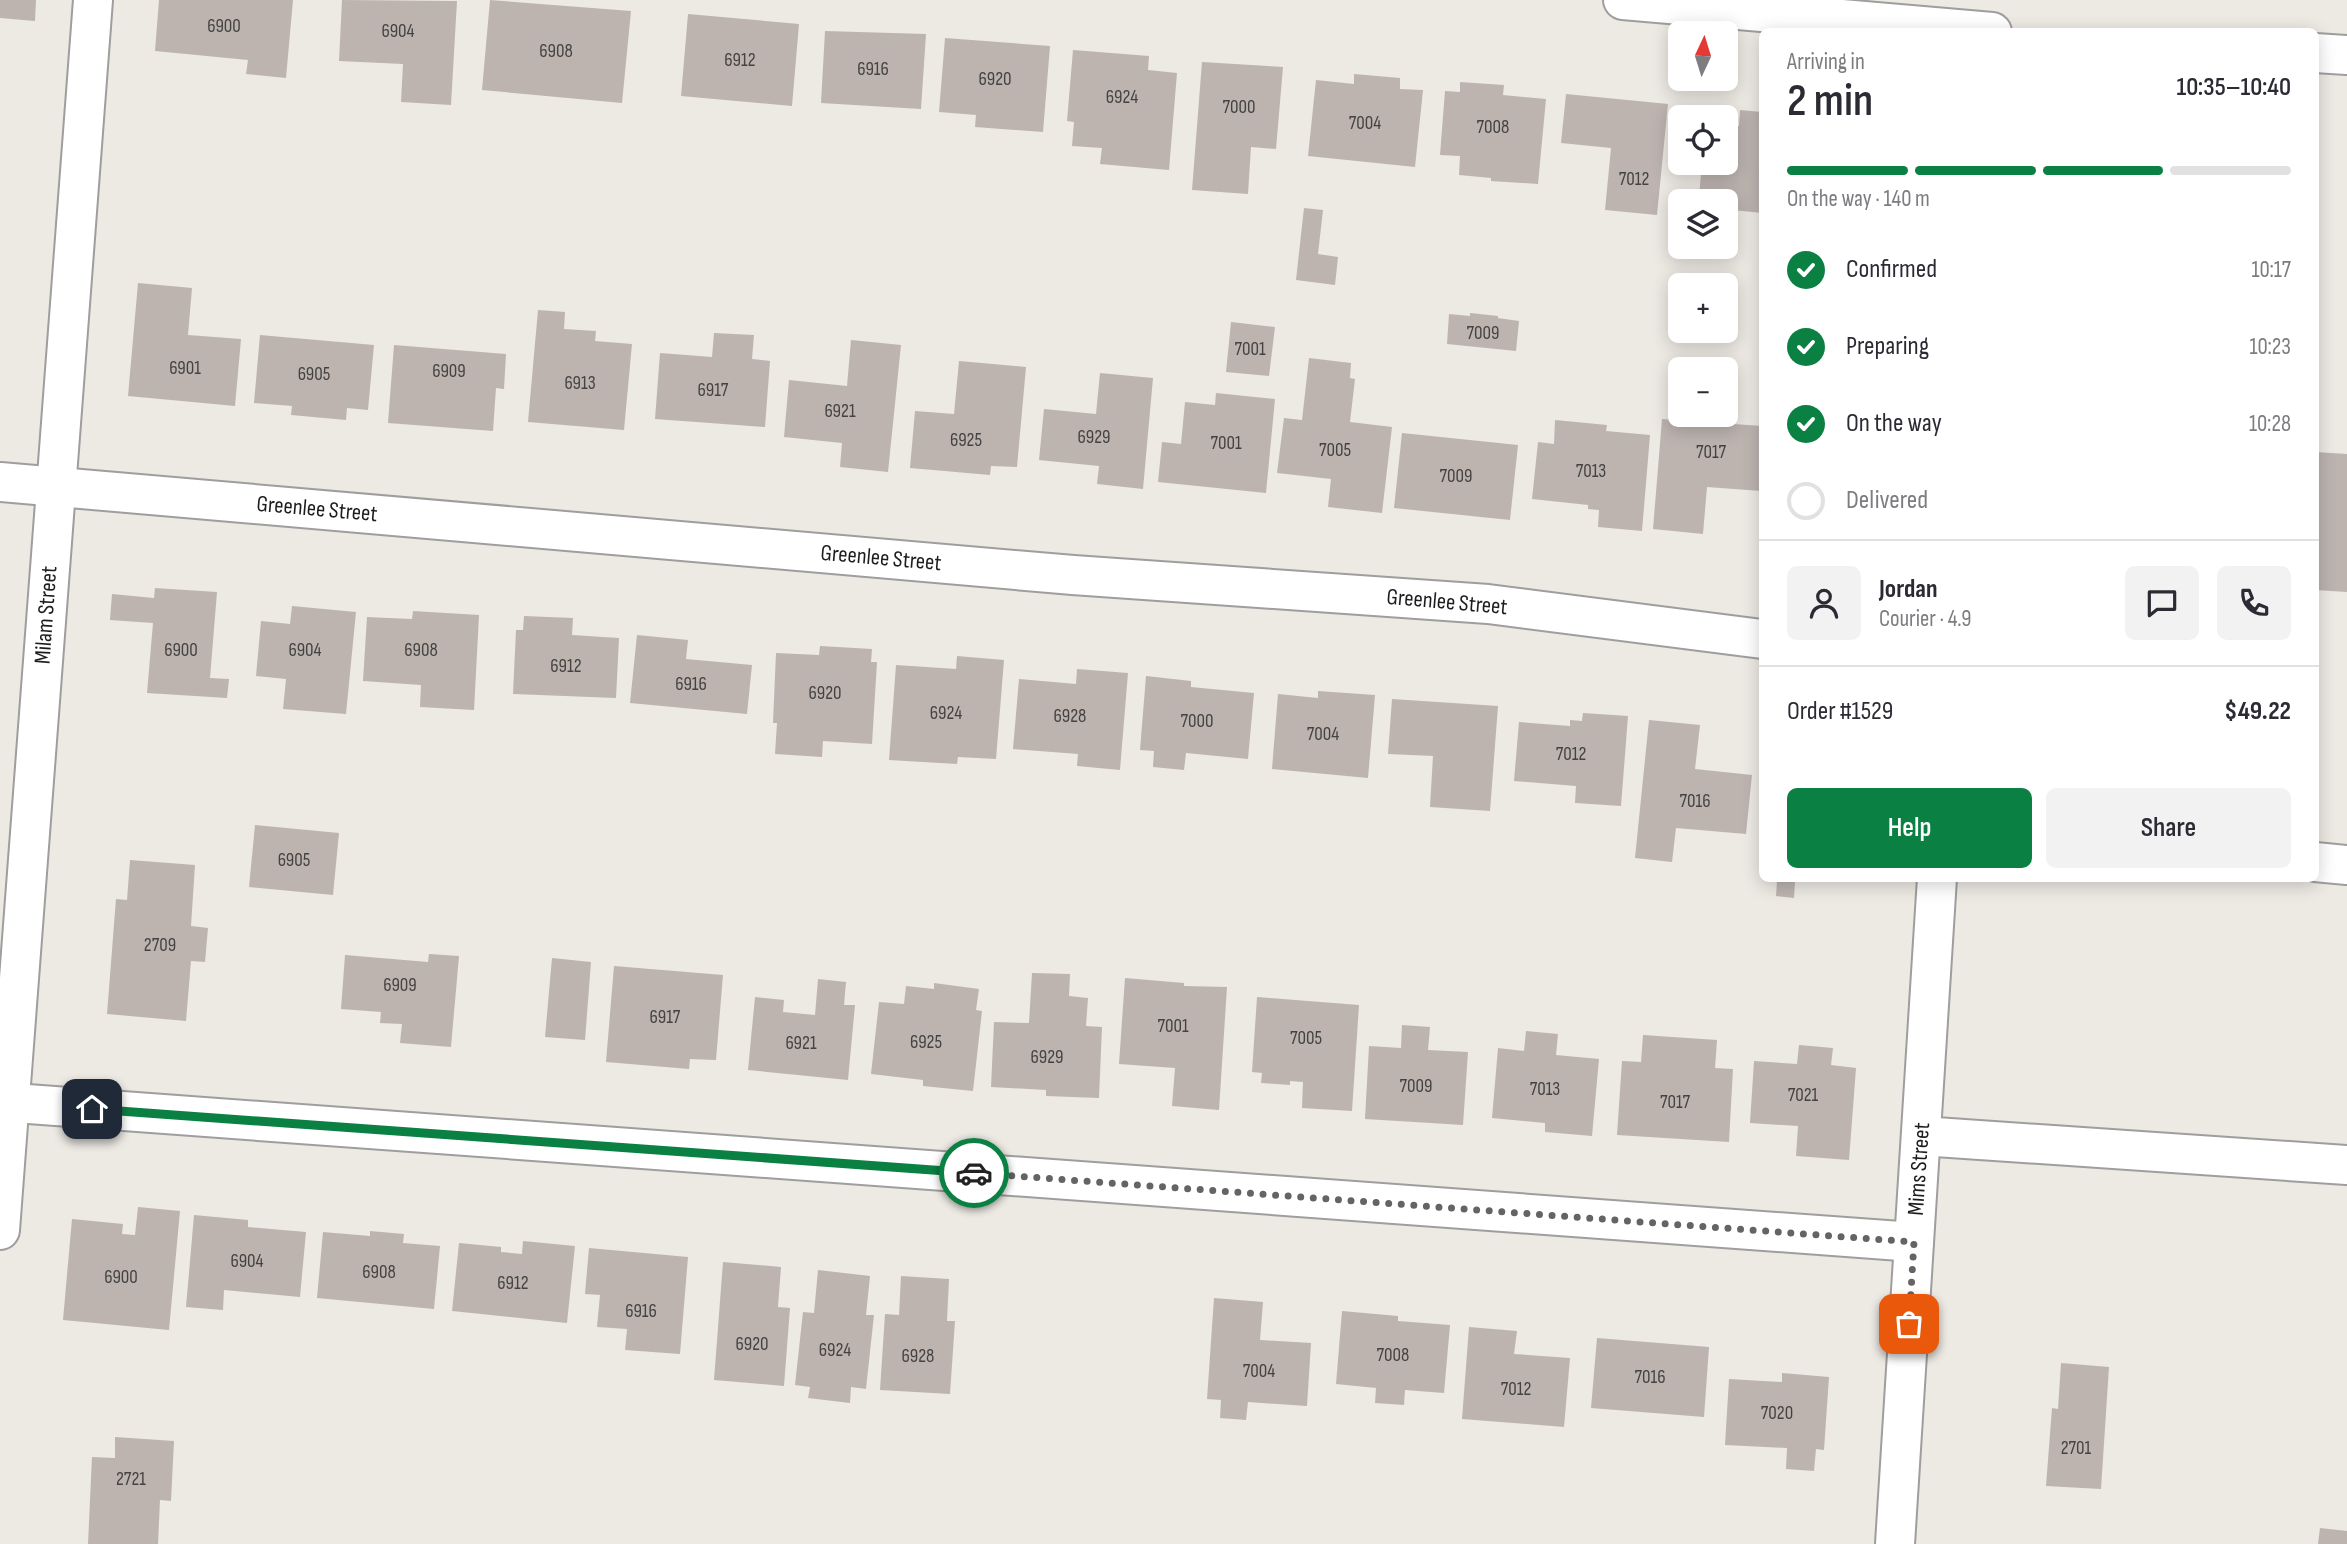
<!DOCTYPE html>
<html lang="en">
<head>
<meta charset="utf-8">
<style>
	:root { --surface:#fff; --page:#f2f2f3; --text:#2b2b33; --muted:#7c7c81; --line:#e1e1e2; --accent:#0b8043 }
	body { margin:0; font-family:"Sofia Sans Condensed",sans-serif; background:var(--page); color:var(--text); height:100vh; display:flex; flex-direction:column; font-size:26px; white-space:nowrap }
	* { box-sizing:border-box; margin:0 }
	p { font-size:23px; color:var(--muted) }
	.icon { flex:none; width:38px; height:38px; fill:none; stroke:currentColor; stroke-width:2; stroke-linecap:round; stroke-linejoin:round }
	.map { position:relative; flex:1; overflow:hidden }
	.details { position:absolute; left:1759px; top:28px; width:560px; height:854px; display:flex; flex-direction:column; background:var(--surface); border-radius:10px; box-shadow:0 4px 18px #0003 }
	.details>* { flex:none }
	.needle { width:46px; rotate:4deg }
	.fabs { position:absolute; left:1668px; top:21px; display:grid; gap:14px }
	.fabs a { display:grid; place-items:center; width:70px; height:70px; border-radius:10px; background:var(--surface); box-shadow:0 4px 18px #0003; font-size:35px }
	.pin { position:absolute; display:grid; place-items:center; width:60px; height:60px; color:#fff; margin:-30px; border-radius:14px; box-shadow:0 4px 10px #0006 }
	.courier { position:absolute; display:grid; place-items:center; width:70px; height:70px; margin:-35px; border:5px solid #0b8043; border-radius:50%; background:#fff; color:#222; box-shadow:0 2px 9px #0007 }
	.summary em { font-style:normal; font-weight:600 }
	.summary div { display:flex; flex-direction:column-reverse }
	.summary { display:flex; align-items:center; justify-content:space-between; height:119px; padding:0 28px }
	h1 { font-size:46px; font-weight:600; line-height:52px }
	.bar { display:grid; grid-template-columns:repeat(4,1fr); gap:10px 7px; align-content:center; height:84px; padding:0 28px }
	.bar i { height:9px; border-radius:5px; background:var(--line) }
	.bar .active { background:var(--accent) }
	.bar p { grid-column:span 4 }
	.line { display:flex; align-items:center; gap:18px; padding:0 28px; border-top:2px solid var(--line) }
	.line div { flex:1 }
	.round { display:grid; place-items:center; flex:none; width:74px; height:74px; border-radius:10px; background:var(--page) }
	ol { padding:0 28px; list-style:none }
	li { display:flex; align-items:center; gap:21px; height:77px }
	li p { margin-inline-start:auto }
	li .icon { padding:7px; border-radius:50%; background:var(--accent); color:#fff; stroke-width:4 }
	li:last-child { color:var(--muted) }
	li i { width:38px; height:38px; border:4px solid var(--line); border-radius:50% }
	.button { display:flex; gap:14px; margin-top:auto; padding:14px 28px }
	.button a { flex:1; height:80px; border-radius:10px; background:var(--accent); color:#fff; font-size:28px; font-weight:600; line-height:80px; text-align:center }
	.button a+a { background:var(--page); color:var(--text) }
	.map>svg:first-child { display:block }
	.building { fill:#bdb4b0 }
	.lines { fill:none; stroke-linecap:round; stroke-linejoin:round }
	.minor-casing { stroke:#9e9e9e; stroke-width:42 }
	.minor { stroke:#fff; stroke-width:38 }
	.done { stroke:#666462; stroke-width:7; stroke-dasharray:0 12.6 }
	.route { stroke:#0b8043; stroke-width:9 }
	.labels { text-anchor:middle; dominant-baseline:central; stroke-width:7; stroke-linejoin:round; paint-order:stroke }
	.number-label { font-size:19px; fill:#454342 }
	.street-label { font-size:23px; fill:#1d1d1d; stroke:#fff }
</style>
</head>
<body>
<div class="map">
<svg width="2347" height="1544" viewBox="0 0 2347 1544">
	<rect width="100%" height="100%" fill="#ede9e3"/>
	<g class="building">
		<path d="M0,0H36L35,21L0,18Z"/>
		<path d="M159,0H293L286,78L246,74L248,60L155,51Z"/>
		<path d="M342,0L457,1L451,105L401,102L403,64L339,61Z"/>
		<path d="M490,0L631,11L622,103L482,90Z"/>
		<path d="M688,14L799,24L792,106L681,96Z"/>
		<path d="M825,31L926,34L921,109L821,103Z"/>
		<path d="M945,38L1050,46L1043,132L975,127L976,115L939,112Z"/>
		<path d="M1073,50L1149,56L1148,70L1177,73L1169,170L1100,164L1102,148L1072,146L1074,122L1067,121Z"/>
		<path d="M1202,62L1283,67L1276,149L1251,147L1248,194L1192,190Z"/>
		<path d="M1354,74L1400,78V89L1423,90L1415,167L1308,156L1316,80L1354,84Z"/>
		<path d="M1460,82L1504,85L1503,95L1546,99L1538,184L1491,181V178L1459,175L1460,156L1440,155L1445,91L1460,92Z"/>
		<path d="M1566,94L1668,104L1657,215L1605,210L1611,148L1561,143Z"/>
		<path d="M1740,110L1762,112V213L1733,210V208L1726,207V201H1714V197L1699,196L1702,163H1726V125L1739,126Z"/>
		<path d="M1304,208L1323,210L1318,254L1338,257L1335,285L1296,280Z"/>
		<path d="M138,283L192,288L188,335L241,339L235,406L128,396Z"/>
		<path d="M538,310L565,312L564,329L596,331L595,341L632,344L624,430L528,422Z"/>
		<path d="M1470,313L1498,316V318L1519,321L1516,351L1447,344L1449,314L1470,316Z"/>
		<path d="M1231,322L1275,327L1269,376L1226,372Z"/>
		<path d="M714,333L754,335L752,359L770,361L765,427L655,419L660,353L712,357Z"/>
		<path d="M260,335L374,345L368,410L347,408L346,420L291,415L292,406L254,403Z"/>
		<path d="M851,340L901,345L888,472L840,467L842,443L784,437L789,380L847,386Z"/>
		<path d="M394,345L506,354L504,389L496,388L493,431L388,423Z"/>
		<path d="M1309,358L1351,363L1350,378L1355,379L1350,422L1392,427L1382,513L1328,507L1331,479L1277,473L1284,418L1302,420Z"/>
		<path d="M959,361L1026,367L1017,467L991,466L990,475L910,468L915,411L954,414Z"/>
		<path d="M1100,373L1153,378L1143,489L1097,484L1099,466L1039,460L1044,409L1096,414Z"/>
		<path d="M1216,393L1275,399L1266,493L1158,482L1162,442L1181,444L1185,402L1215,405Z"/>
		<path d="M1662,419L1762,426L1761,491L1707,487L1703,534L1653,529Z"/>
		<path d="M1555,420L1607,425L1606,431L1650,435L1642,531L1598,527L1599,510L1588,509V505L1532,499L1538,442L1554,444Z"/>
		<path d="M1402,433L1518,445L1510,520L1394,508Z"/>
		<path d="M2315,452L2347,454V592L2315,590Z"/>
		<path d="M155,588L217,592L210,678L229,679L227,698L147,693L153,623L110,620L112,594L154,598Z"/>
		<path d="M292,606L356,612L346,714L283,709L286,679L256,676L261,621L290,624Z"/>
		<path d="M413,611L479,615L474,710L420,707L421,685L363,681L367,617L412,619Z"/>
		<path d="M524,616L573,618L572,635L619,638L616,698L513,694L516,630H523Z"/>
		<path d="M637,635L688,640L686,659L752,665L747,714L630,703Z"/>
		<path d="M820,646L872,649L871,662H877L872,744L823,741L822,757L775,754L777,723H773L776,653L819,655Z"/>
		<path d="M957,656L1004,660L996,759L958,757L957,764L889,760L896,665L956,669Z"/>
		<path d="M1077,669L1128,673L1120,770L1077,766L1078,754L1013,749L1019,679L1076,684Z"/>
		<path d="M1146,676L1191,681V687L1254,693L1248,759L1186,753L1184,770L1153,767L1154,751L1140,750Z"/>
		<path d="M1318,691L1375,695L1368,778L1272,769L1278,694L1318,698Z"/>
		<path d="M1392,699L1498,706L1490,811L1430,807L1433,756L1388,754Z"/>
		<path d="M1583,713L1628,716L1621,806L1575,803L1576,786L1514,781L1519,722L1570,726V720L1582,721Z"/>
		<path d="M1649,720L1700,725L1695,769L1752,775L1746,834L1676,828L1672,862L1635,858Z"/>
		<path d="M255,825L339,833L333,895L249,887Z"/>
		<path d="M130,860L195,865L191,926L208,928L205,962L191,961L186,1021L107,1014L116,899L127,900Z"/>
		<path d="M1773,878L1795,881L1794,898L1776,896L1777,881H1772Z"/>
		<path d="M429,954L459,956L451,1047L400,1043L402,1024L380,1023L381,1012L341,1009L345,955L428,962Z"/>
		<path d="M552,958L591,962L585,1040L545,1037Z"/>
		<path d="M614,966L723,975L716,1060L690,1059L689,1069L606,1062Z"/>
		<path d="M1032,973L1070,974L1069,996L1088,998L1086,1026L1102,1027L1099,1098L1046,1096V1090L991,1087L994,1022L1029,1023Z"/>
		<path d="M1125,978L1184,983V986L1227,987L1219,1110L1172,1106L1175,1068L1119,1064Z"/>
		<path d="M818,979L846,982L844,1005H855L848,1080L748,1070L755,997L784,1000L783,1012L815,1015Z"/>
		<path d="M934,983L979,989L976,1010L982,1011L973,1091L923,1086V1080L871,1074L879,1002L904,1004L906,986L934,989Z"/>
		<path d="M1257,997L1359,1005L1352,1111L1302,1108L1303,1082L1290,1081V1085L1261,1083L1262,1073L1252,1072Z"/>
		<path d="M1402,1025L1430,1027L1428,1050L1468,1052L1463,1125L1365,1119L1369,1046L1401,1048Z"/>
		<path d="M1526,1031L1558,1034L1556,1055L1599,1059L1592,1136L1545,1132V1123L1492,1118L1498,1048L1524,1051Z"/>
		<path d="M1643,1035L1717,1040L1715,1068L1733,1069L1729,1142L1617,1135L1622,1061L1641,1062Z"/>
		<path d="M1799,1045L1833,1048L1831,1065L1856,1068L1849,1160L1796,1156L1798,1126L1750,1123L1754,1061L1797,1064Z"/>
		<path d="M138,1207L180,1211L169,1330L63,1320L72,1219L123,1224L122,1234L135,1235Z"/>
		<path d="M194,1215L248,1220V1227L306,1232L300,1297L224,1290L223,1310L186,1307Z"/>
		<path d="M370,1231L404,1234L403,1243L440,1246L434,1309L317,1298L323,1232L370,1236Z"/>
		<path d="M523,1241L575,1246L567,1323L452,1311L459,1243L501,1247V1252L522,1254Z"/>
		<path d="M589,1248L688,1257L680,1354L625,1350L627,1329L597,1327L600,1295L585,1294Z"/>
		<path d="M723,1262L781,1267L778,1307L790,1308L784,1386L714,1380Z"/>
		<path d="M818,1270L870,1276L866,1315H874L866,1389L851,1387L850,1403L808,1398L810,1387L795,1385L803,1312L814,1313Z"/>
		<path d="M901,1276L949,1279L947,1321H955L950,1394L880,1390L885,1314L899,1315Z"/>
		<path d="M1214,1298L1263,1302L1260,1340L1311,1343L1307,1406L1248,1402L1246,1420L1220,1418L1221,1400L1207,1399Z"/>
		<path d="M1342,1311L1398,1316V1321L1450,1325L1444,1393L1405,1390L1404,1405L1375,1403L1376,1388L1336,1384Z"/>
		<path d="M1469,1327L1517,1331L1514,1354L1570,1358L1564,1427L1462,1419Z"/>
		<path d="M1597,1338L1709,1347L1704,1417L1591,1408Z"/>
		<path d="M2061,1363L2109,1367L2101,1489L2046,1486L2052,1408L2058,1409Z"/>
		<path d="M1782,1373L1829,1377L1824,1450L1816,1449L1814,1471L1786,1469L1787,1448L1725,1445L1729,1379L1782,1382Z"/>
		<path d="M115,1437L174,1441L171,1501L160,1500L158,1544H88L92,1457L115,1458Z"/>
		<path d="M2320,1528L2347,1531V1544H2318Z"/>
	</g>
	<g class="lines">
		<defs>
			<g id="minor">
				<path d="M1623,0L1992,32"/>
				<path d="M2315,53L2347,55"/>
				<path d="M0,482L1073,575L1488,604L1762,639"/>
				<path d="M2315,862L2347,865"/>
				<path d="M0,1102L1914,1242"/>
				<path d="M1921,1136L2347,1165"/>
				<path d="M0,1230L93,0"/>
				<path d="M1895,1544L1937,878"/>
			</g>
		</defs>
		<use href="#minor" class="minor-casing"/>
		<use href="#minor" class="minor"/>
	</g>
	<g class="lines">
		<path class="done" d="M974,1173L1914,1242L1909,1324"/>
		<path class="route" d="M92,1109L974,1173"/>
	</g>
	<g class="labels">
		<g class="number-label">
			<text x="224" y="26">6900</text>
			<text x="398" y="31">6904</text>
			<text x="556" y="51">6908</text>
			<text x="740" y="60">6912</text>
			<text x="873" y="69">6916</text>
			<text x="995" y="79">6920</text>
			<text x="1122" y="97">6924</text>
			<text x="1239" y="107">7000</text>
			<text x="1365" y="123">7004</text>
			<text x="1493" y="127">7008</text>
			<text x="1634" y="179">7012</text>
			<text x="1483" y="333">7009</text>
			<text x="1250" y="349">7001</text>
			<text x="185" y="368">6901</text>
			<text x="449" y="371">6909</text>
			<text x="314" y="374">6905</text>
			<text x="580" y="383">6913</text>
			<text x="713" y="390">6917</text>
			<text x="840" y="411">6921</text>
			<text x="1094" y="437">6929</text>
			<text x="966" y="440">6925</text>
			<text x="1226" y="443">7001</text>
			<text x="1335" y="450">7005</text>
			<text x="1711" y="452">7017</text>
			<text x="1591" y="471">7013</text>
			<text x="1456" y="476">7009</text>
			<text x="181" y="650">6900</text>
			<text x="305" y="650">6904</text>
			<text x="421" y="650">6908</text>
			<text x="566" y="666">6912</text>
			<text x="691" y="684">6916</text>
			<text x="825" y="693">6920</text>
			<text x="946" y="713">6924</text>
			<text x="1070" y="716">6928</text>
			<text x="1197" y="721">7000</text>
			<text x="1323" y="734">7004</text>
			<text x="1571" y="754">7012</text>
			<text x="1695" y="801">7016</text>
			<text x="294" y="860">6905</text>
			<text x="160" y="945">2709</text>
			<text x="400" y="985">6909</text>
			<text x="665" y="1017">6917</text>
			<text x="1173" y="1026">7001</text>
			<text x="1306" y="1038">7005</text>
			<text x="926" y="1042">6925</text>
			<text x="801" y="1043">6921</text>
			<text x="1047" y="1057">6929</text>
			<text x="1416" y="1086">7009</text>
			<text x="1545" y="1089">7013</text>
			<text x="1803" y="1095">7021</text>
			<text x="1675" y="1102">7017</text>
			<text x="247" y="1261">6904</text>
			<text x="379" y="1272">6908</text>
			<text x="121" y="1277">6900</text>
			<text x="513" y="1283">6912</text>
			<text x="641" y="1311">6916</text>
			<text x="752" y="1344">6920</text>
			<text x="835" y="1350">6924</text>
			<text x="1393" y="1355">7008</text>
			<text x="918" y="1356">6928</text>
			<text x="1259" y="1371">7004</text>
			<text x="1650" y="1377">7016</text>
			<text x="1516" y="1389">7012</text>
			<text x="1777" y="1413">7020</text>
			<text x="2076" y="1448">2701</text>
			<text x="131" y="1479">2721</text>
		</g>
		<g class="street-label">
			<text transform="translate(317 509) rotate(5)">Greenlee Street</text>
			<text transform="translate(881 558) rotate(5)">Greenlee Street</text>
			<text transform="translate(1447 602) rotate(5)">Greenlee Street</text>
			<text transform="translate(46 615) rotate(-86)">Milam Street</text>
			<text transform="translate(1919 1169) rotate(-86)">Mims Street</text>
		</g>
	</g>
</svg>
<div class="fabs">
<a><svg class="needle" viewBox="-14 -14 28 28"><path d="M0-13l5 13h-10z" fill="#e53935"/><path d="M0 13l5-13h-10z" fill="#7c7c81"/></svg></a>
<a><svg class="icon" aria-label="locate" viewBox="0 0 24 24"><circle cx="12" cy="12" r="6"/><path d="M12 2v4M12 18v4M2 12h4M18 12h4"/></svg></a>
<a><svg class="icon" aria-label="layers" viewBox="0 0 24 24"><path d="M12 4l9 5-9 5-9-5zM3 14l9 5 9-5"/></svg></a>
<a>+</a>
<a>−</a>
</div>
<div class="pin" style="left:1909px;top:1324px;background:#ea580c"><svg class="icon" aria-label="bag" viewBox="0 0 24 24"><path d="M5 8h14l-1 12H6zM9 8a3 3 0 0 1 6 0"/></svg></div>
<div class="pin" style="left:92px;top:1109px;background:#1f2937"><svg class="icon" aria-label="home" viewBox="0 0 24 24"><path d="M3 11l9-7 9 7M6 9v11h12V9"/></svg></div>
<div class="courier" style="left:974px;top:1173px"><svg class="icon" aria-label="car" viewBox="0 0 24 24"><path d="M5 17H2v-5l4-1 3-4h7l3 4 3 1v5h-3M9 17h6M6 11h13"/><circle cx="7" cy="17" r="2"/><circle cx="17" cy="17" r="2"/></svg></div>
<section class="details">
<div class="summary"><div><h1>2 min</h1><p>Arriving in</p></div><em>10:35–10:40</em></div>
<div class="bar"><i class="active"></i><i class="active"></i><i class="active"></i><i></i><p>On the way · 140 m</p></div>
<ol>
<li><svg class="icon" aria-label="check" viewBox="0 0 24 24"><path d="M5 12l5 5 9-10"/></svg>Confirmed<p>10:17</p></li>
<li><svg class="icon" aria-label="check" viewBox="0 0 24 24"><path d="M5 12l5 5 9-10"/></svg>Preparing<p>10:23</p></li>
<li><svg class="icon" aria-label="check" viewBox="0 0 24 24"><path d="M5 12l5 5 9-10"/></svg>On the way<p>10:28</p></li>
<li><i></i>Delivered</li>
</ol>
<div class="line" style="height:126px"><a class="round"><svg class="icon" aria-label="person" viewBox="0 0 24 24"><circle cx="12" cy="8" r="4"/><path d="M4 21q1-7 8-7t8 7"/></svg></a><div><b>Jordan</b><p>Courier · 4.9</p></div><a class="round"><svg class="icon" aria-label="chat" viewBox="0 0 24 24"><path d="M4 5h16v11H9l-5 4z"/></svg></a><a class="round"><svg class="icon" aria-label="phone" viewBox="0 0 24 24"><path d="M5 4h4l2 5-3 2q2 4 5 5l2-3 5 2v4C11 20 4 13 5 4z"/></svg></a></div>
<div class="line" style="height:91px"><div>Order #1529</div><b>$49.22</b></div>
<div class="button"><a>Help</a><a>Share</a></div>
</section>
</div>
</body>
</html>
